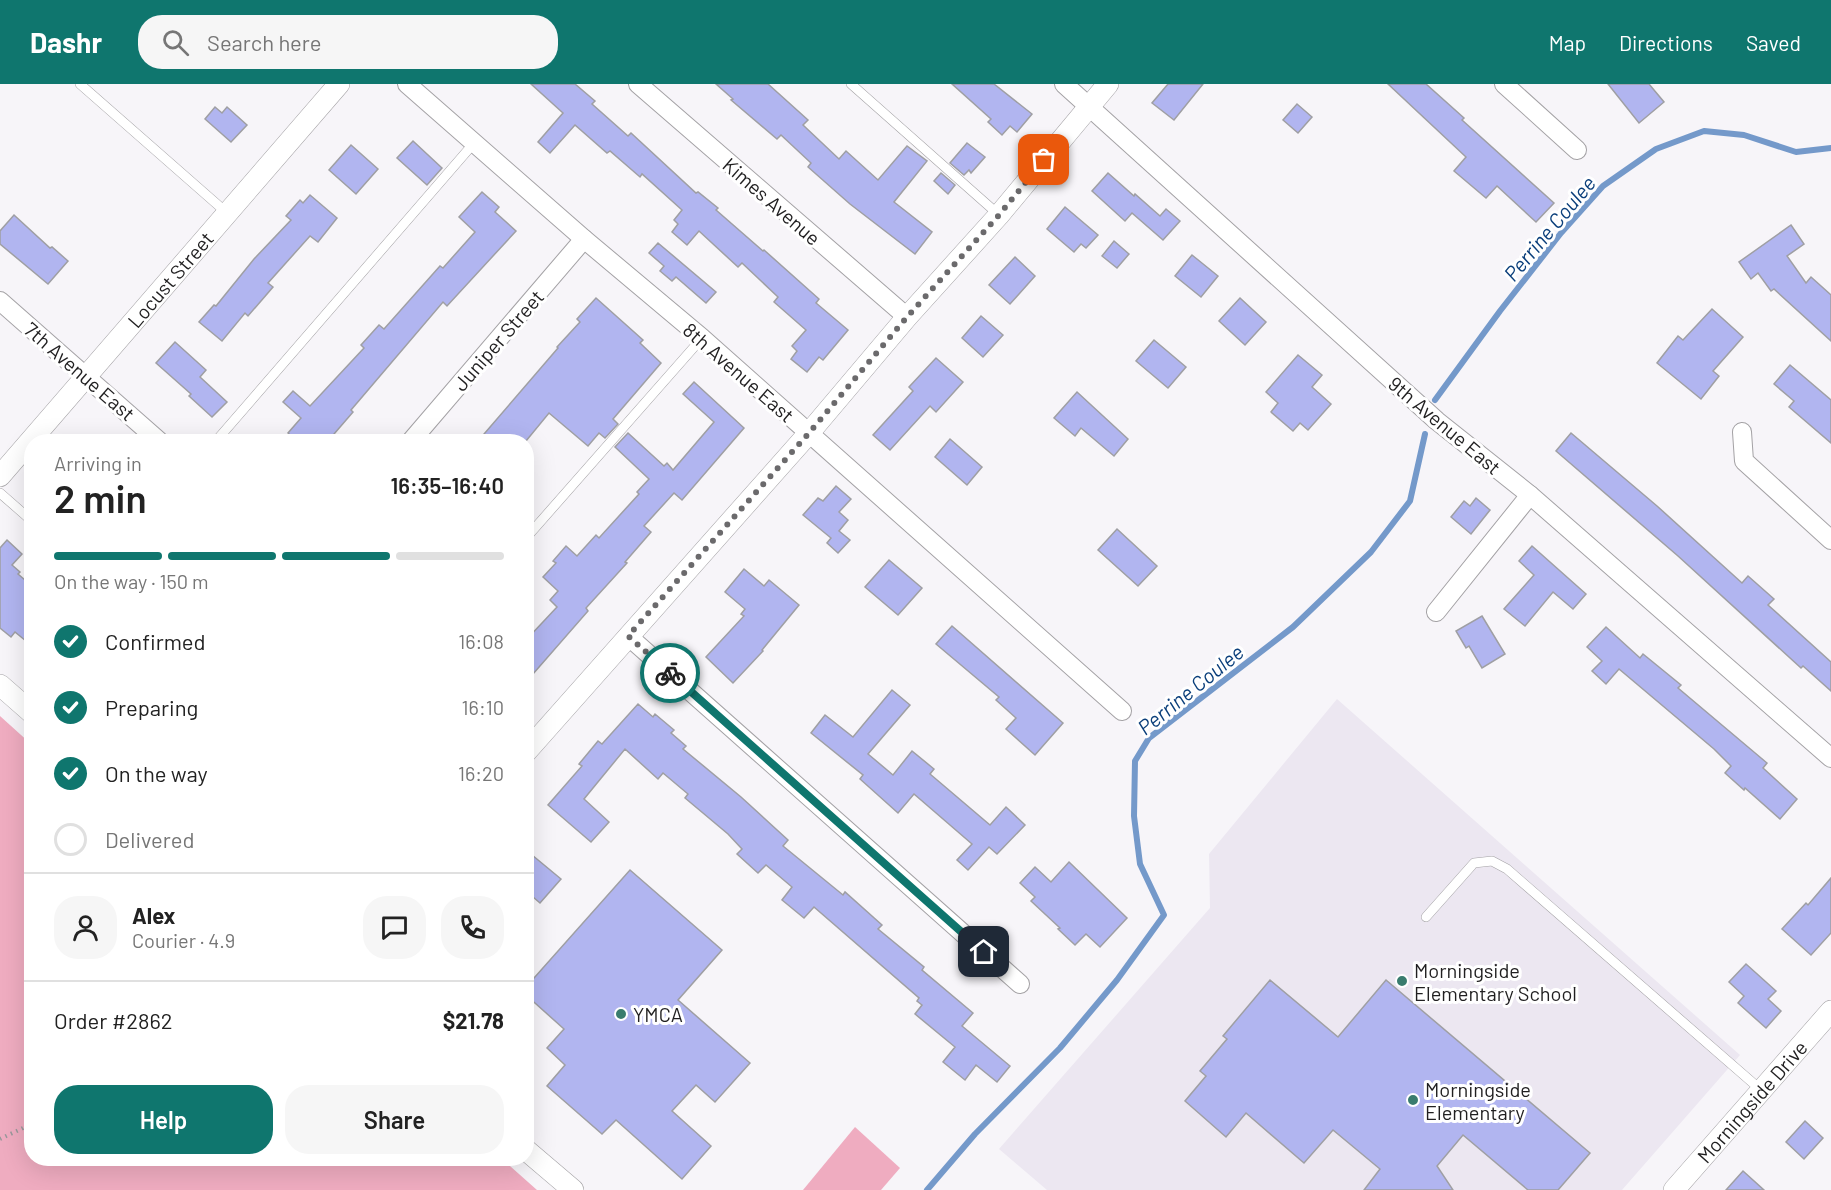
<!DOCTYPE html>
<html lang="en">
<head>
<meta charset="utf-8">
<style>
	:root { --surface:#fff; --page:#f6f6f6; --text:#222; --muted:#767676; --line:#e0e0e0; --accent:#0f766e }
	body { margin:0; font-family:Barlow,sans-serif; background:var(--page); color:var(--text); height:100vh; display:flex; flex-direction:column; font-size:22px; white-space:nowrap }
	* { box-sizing:border-box; margin:0 }
	p { font-size:20px; color:var(--muted) }
	.icon { flex:none; width:33px; height:33px; fill:none; stroke:currentColor; stroke-width:2; stroke-linecap:round; stroke-linejoin:round }
	.map { position:relative; flex:1; overflow:hidden }
	.side { position:absolute; left:24px; top:350px; width:510px; height:732px; display:flex; flex-direction:column; background:var(--surface); border-radius:24px; box-shadow:0 6px 24px #0002 }
	.side>* { flex:none }
	.pin { position:absolute; display:grid; place-items:center; width:51px; height:51px; color:#fff; margin:-26px; border-radius:12px; box-shadow:0 3px 9px #0006 }
	.courier { position:absolute; display:grid; place-items:center; width:60px; height:60px; margin:-30px; border:4px solid #0f766e; border-radius:50%; background:#fff; color:#222; box-shadow:0 2px 8px #0007 }
	.headline em { font-style:normal; font-weight:600 }
	.headline div { display:flex; flex-direction:column-reverse }
	.headline { display:flex; align-items:center; justify-content:space-between; height:102px; padding:0 30px }
	h1 { font-size:39px; font-weight:600; line-height:45px }
	.bar { display:grid; grid-template-columns:repeat(4,1fr); gap:9px 6px; align-content:center; height:72px; padding:0 30px }
	.bar i { height:8px; border-radius:4px; background:var(--line) }
	.bar .selected { background:var(--accent) }
	.bar p { grid-column:span 4 }
	.line { display:flex; align-items:center; gap:15px; padding:0 30px; border-top:2px solid var(--line) }
	.line div { flex:1 }
	.round { display:grid; place-items:center; flex:none; width:63px; height:63px; border-radius:24px; background:var(--page) }
	ol { padding:0 30px; list-style:none }
	li { display:flex; align-items:center; gap:18px; height:66px }
	li p { margin-inline-start:auto }
	li .icon { padding:6px; border-radius:50%; background:var(--accent); color:#fff; stroke-width:4 }
	li:last-child { color:var(--muted) }
	li i { width:33px; height:33px; border:3px solid var(--line); border-radius:50% }
	.primary-button { display:flex; gap:12px; margin-top:auto; padding:12px 30px }
	.primary-button a { flex:1; height:69px; border-radius:24px; background:var(--accent); color:#fff; font-size:24px; font-weight:600; line-height:69px; text-align:center }
	.primary-button a+a { background:var(--page); color:var(--text) }
	header { display:flex; align-items:center; gap:36px; box-sizing:border-box; height:84px; padding:0 30px; background:var(--accent); color:#fff }
	header strong { font-size:28px }
	nav { display:flex; gap:33px; margin-inline-start:auto; font-size:21px }
	.search { width:420px; height:54px; background:var(--page); display:flex; align-items:center; gap:15px; box-sizing:border-box; padding:0 21px; border-radius:24px; color:var(--muted); font-size:22px }
	.map>svg:first-child { display:block }
	.built { fill:#ece7f1 }
	.green { fill:#efacc0 }
	.lines { fill:none; stroke-linecap:round; stroke-linejoin:round }
	.stream { stroke:#7499ca; stroke-width:6 }
	.building { fill:#b1b5f0; stroke:#9f9fa3; stroke-width:1.5 }
	.service-casing { stroke:#a4a2a5; stroke-width:10 }
	.minor-casing { stroke:#a4a2a5; stroke-width:20 }
	.tertiary-casing { stroke:#a4a2a5; stroke-width:22 }
	.path { stroke:#9a989b; stroke-width:4; stroke-dasharray:1.5 4.5; stroke-linecap:butt }
	.service { stroke:#fff; stroke-width:9 }
	.minor { stroke:#fff; stroke-width:18 }
	.tertiary { stroke:#fff; stroke-width:21 }
	.done { stroke:#6b6a6c; stroke-width:6; stroke-dasharray:0 10.8 }
	.route { stroke:#0f766e; stroke-width:8 }
	.poi-dot { fill:#397c6e; stroke:#fff; stroke-width:2 }
	.labels { text-anchor:middle; dominant-baseline:central; stroke-width:6; stroke-linejoin:round; paint-order:stroke }
	.street-label { font-size:20px; fill:#201f20; stroke:#fff }
	.poi-label { font-size:20px; fill:#201f20; stroke:#fff; text-anchor:start }
	.water-label { font-size:21px; font-style:italic; fill:#0b3f7b; stroke:#fff }
</style>
</head>
<body>
<header>
<strong>Dashr</strong>
<div class="search"><svg class="icon" aria-label="search" viewBox="0 0 24 24"><circle cx="10" cy="10" r="6"/><path d="M15 15l6 6"/></svg>Search here</div>
<nav><a>Map</a><a>Directions</a><a>Saved</a></nav>
</header>
<div class="map">
<svg width="1831" height="1106" viewBox="0 0 1831 1106">
	<rect width="100%" height="100%" fill="#f7f5f9"/>
	<path class="built" d="M1337,615L1740,971L1622,1106H1047L999,1065L1210,824L1209,770Z"/>
	<g class="green">
		<path d="M0,632L31,660L32,1074H501L537,1106H0Z"/>
		<path d="M855,1043L900,1084L881,1106H803Z"/>
	</g>
	<g class="lines">
		<g class="stream">
			<path d="M1435,316L1500,227L1561,149L1603,102L1656,65L1704,47L1744,51L1796,68L1831,64"/>
			<path d="M927,1106L975,1050L1060,964L1117,896L1164,831L1140,780L1134,732L1135,677L1149,654L1293,543L1371,468L1410,417L1425,350"/>
		</g>
	</g>
	<g class="building">
		<path d="M531,0H575L595,17L592,20L628,52L631,49L696,109L698,108L718,124L716,126L763,167L764,166L819,215L816,219L848,246L823,276L819,273L807,288L791,275L797,267L792,262L806,246L774,218L778,213L742,179L738,183L699,147L687,161L672,148L678,140L674,136L682,126L642,90L640,93L610,67L607,69L575,41L550,69L538,58L563,29Z"/>
		<path d="M716,0H768L808,36L803,41L839,75L846,67L878,96L907,62L927,77L894,118L932,148L915,170L850,120L808,83L811,79L781,51L777,55L731,16L733,15Z"/>
		<path d="M952,0H994L1032,30L1017,48L1010,42L1002,51L988,38L991,35Z"/>
		<path d="M1168,0H1203L1174,36L1152,19Z"/>
		<path d="M1388,0H1426L1464,34L1462,36L1554,119L1536,138L1497,102L1486,114L1454,87L1466,73Z"/>
		<path d="M1608,0H1649L1664,18L1639,39Z"/>
		<path d="M1297,20L1312,33L1298,49L1283,36Z"/>
		<path d="M215,23L222,29L227,23L247,41L231,58L205,35Z"/>
		<path d="M413,57L442,84L427,101L397,74Z"/>
		<path d="M967,59L985,73L971,89L969,86L964,91L950,79Z"/>
		<path d="M351,61L378,85L356,110L329,86Z"/>
		<path d="M941,89L955,101L948,110L934,97Z"/>
		<path d="M1108,89L1134,112L1135,110L1160,132L1166,125L1180,137L1163,156L1132,129L1125,137L1092,107Z"/>
		<path d="M482,108L499,123L495,128L516,147L447,222L443,218L351,326L353,328L328,357H297L288,349L301,334L283,318L293,307L310,322L364,264L361,261L379,241L384,245L440,182L443,184L475,148L459,133Z"/>
		<path d="M310,111L337,134L318,158L310,152L268,199L273,203L248,232L245,229L222,257L199,238L214,221L216,222L254,175L291,136L286,132L300,116L303,119Z"/>
		<path d="M1065,123L1098,151L1086,164L1081,160L1074,168L1047,145Z"/>
		<path d="M14,131L50,164L52,163L68,177L48,200L0,160V147Z"/>
		<path d="M1791,141L1804,160L1787,172L1806,199L1811,193L1831,211V257L1774,205L1771,207L1758,189L1751,195L1739,178Z"/>
		<path d="M1114,157L1129,170L1117,184L1102,172Z"/>
		<path d="M658,159L716,208L706,219L676,193L672,197L660,187L664,182L649,169Z"/>
		<path d="M1192,171L1218,192L1201,213L1175,192Z"/>
		<path d="M1015,173L1035,192L1010,220L989,201Z"/>
		<path d="M596,214L643,256L640,259L661,279L613,335L618,340L605,354L599,349L588,362L549,329L526,357H478L558,264L557,263L580,238L577,235Z"/>
		<path d="M1240,214L1266,238L1245,261L1219,237Z"/>
		<path d="M1712,225L1743,253L1713,287L1719,292L1701,315L1657,279L1678,252L1683,256Z"/>
		<path d="M981,232L1003,251L983,273L962,254Z"/>
		<path d="M1154,256L1186,283L1168,304L1136,277Z"/>
		<path d="M175,258L206,286L200,293L227,318L212,333L189,312L191,310L156,279Z"/>
		<path d="M1298,271L1322,291L1312,303L1331,320L1308,346L1300,339L1293,347L1271,328L1278,319L1266,308Z"/>
		<path d="M936,274L963,298L936,328L930,322L890,366L873,351L913,307L909,303Z"/>
		<path d="M1790,281L1831,316V359L1789,323L1794,317L1774,300Z"/>
		<path d="M694,298L744,344L682,416L674,409L644,442L651,448L625,478L627,479L586,524L588,527L526,598V556L557,523L550,516L558,507L543,493L556,479L553,477L566,462L577,472L596,451L599,454L639,410L637,408L649,395L615,363L628,349L664,382L667,379L673,386L714,338L683,310Z"/>
		<path d="M1077,308L1128,355L1114,372L1081,344L1075,352L1054,334Z"/>
		<path d="M1571,349L1657,422L1742,499L1748,492L1774,515L1768,521L1831,578V607L1803,582L1801,584L1678,472L1556,367Z"/>
		<path d="M950,355L982,383L967,401L935,373Z"/>
		<path d="M836,402L851,415L839,428L848,436L839,447L850,456L838,469L827,459L831,454L803,431L818,414L823,417Z"/>
		<path d="M1476,414L1490,426L1471,450L1451,433L1464,417L1470,422Z"/>
		<path d="M1117,445L1157,482L1138,502L1098,466Z"/>
		<path d="M7,456L22,470L12,481L20,488L18,490L32,502V562L15,548L11,553L0,544V464Z"/>
		<path d="M1532,462L1586,510L1573,525L1553,508L1525,542L1504,525L1534,491L1519,477Z"/>
		<path d="M889,476L922,504L898,531L865,503Z"/>
		<path d="M744,485L764,502L769,496L799,521L762,566L763,567L733,599L706,573L744,532L741,530L745,525L725,508Z"/>
		<path d="M1482,532L1505,570L1482,584L1469,562L1466,564L1456,547Z"/>
		<path d="M952,542L1063,639L1035,671L1006,645L1016,634L996,616L999,613L936,560Z"/>
		<path d="M1606,543L1640,574L1643,570L1681,601L1678,604L1767,679L1763,684L1797,715L1780,735L1745,704L1744,706L1725,689L1731,682L1714,665L1619,585L1606,600L1592,587L1602,577L1587,563Z"/>
		<path d="M892,606L910,621L868,670L893,691L912,667L934,685L930,690L990,741L1006,723L1025,741L997,770L989,763L968,786L957,776L972,760L914,710L898,729L860,695L863,691L811,649L825,631L853,653Z"/>
		<path d="M638,620L653,633L655,630L674,646L671,649L686,662L683,665L741,713L788,756L783,762L843,811L845,808L882,841L878,845L924,883L922,886L973,929L962,942L1010,982L997,998L976,981L965,996L943,978L955,963L915,930L922,921L917,917L919,914L814,823L804,834L782,816L792,803L766,781L758,789L737,770L742,765L728,750L685,714L688,710L663,689L658,695L625,665L584,715L609,738L591,758L548,721L582,682L579,680L598,657L602,660Z"/>
		<path d="M526,766L561,795L540,819L526,807Z"/>
		<path d="M1069,778L1127,834L1100,863L1086,850L1075,861L1058,845L1060,844L1031,817L1035,813L1020,799L1035,783L1051,798Z"/>
		<path d="M630,786L722,866L678,916L750,979L715,1018L696,1001L672,1027L711,1062L682,1095L616,1036L602,1050L547,1002L565,981L547,964L564,945L526,911V903Z"/>
		<path d="M1831,794V849L1811,871L1782,845L1806,819L1808,821Z"/>
		<path d="M1746,880L1776,907L1768,915L1781,927L1766,944L1738,919L1744,912L1729,898Z"/>
		<path d="M1270,896L1338,953L1386,896L1590,1069L1558,1106H1528L1463,1051L1437,1082L1453,1106H1364L1380,1085L1333,1046L1304,1079L1246,1029L1226,1053L1185,1017L1206,992L1200,987L1227,955L1223,952Z"/>
		<path d="M1805,1037L1823,1054L1804,1075L1786,1058Z"/>
		<path d="M1743,1087L1764,1106H1726Z"/>
	</g>
	<g class="lines">
		<defs>
			<g id="service">
				<path d="M80,0L227,129"/>
				<path d="M851,0L999,131"/>
				<path d="M216,357L474,59"/>
				<path d="M0,409L32,437"/>
				<path d="M526,454L702,254"/>
				<path d="M1426,833L1474,779L1492,777L1507,785L1761,1006"/>
			</g>
			<g id="minor">
				<path d="M407,0L584,155L702,254L1122,627"/>
				<path d="M638,0L907,233"/>
				<path d="M1064,0L1437,337L1530,411L1831,674"/>
				<path d="M1504,0L1577,66"/>
				<path d="M0,217L159,357"/>
				<path d="M1742,348L1744,377L1831,456"/>
				<path d="M411,357L584,155"/>
				<path d="M1436,528L1530,411"/>
				<path d="M628,552L1020,900"/>
			</g>
			<g id="tertiary">
				<path id="s1" d="M0,392L339,0"/>
				<path d="M0,601L32,629"/>
				<path d="M526,668L809,349L907,233L999,131L1108,0"/>
				<path d="M526,1066L573,1106"/>
				<path id="s2" d="M1674,1106L1831,927"/>
			</g>
		</defs>
		<use href="#service" class="service-casing"/>
		<use href="#minor" class="minor-casing"/>
		<use href="#tertiary" class="tertiary-casing"/>
		<path class="path" d="M0,1055L23,1044L32,1035"/>
		<use href="#service" class="service"/>
		<use href="#minor" class="minor"/>
		<use href="#tertiary" class="tertiary"/>
	</g>
	<g class="lines">
		<path class="done" d="M670,589L628,552L809,349L907,233L999,131L1044,76"/>
		<path class="route" d="M670,589L984,868"/>
	</g>
	<g class="poi-dot">
		<circle cx="1402" cy="897" r="6"/>
		<circle cx="621" cy="930" r="6"/>
		<circle cx="1413" cy="1016" r="6"/>
	</g>
	<g class="labels">
		<g class="street-label">
			<text transform="translate(772 117) rotate(41)">Kimes Avenue</text>
			<text stroke="none"><textPath href="#s1" startOffset="260">Locust Street</textPath></text>
			<text transform="translate(498 256) rotate(-49)">Juniper Street</text>
			<text transform="translate(80 287) rotate(41)">7th Avenue East</text>
			<text transform="translate(739 288) rotate(41)">8th Avenue East</text>
			<text transform="translate(1445 341) rotate(40)">9th Avenue East</text>
			<text stroke="none"><textPath href="#s2" startOffset="118">Morningside Drive</textPath></text>
		</g>
		<g class="poi-label">
			<text x="1414" y="886">Morningside<tspan x="1414" dy="23">Elementary School</tspan></text>
			<text x="633" y="930">YMCA</text>
			<text x="1425" y="1005">Morningside<tspan x="1425" dy="23">Elementary</tspan></text>
		</g>
		<g class="water-label">
			<text transform="translate(1549 144) rotate(-50)">Perrine Coulee</text>
			<text transform="translate(1190 605) rotate(-39)">Perrine Coulee</text>
		</g>
	</g>
</svg>
<div class="pin" style="left:1044px;top:76px;background:#ea580c"><svg class="icon" aria-label="bag" viewBox="0 0 24 24"><path d="M5 8h14l-1 12H6zM9 8a3 3 0 0 1 6 0"/></svg></div>
<div class="pin" style="left:984px;top:868px;background:#1f2937"><svg class="icon" aria-label="home" viewBox="0 0 24 24"><path d="M3 11l9-7 9 7M6 9v11h12V9"/></svg></div>
<div class="courier" style="left:670px;top:589px"><svg class="icon" aria-label="bike" viewBox="0 0 24 24"><circle cx="6" cy="16" r="4"/><circle cx="18" cy="16" r="4"/><path d="M6 16l4-8h5l3 8M10 8l3 8H6M13 5h3"/></svg></div>
<section class="side">
<div class="headline"><div><h1>2 min</h1><p>Arriving in</p></div><em>16:35–16:40</em></div>
<div class="bar"><i class="selected"></i><i class="selected"></i><i class="selected"></i><i></i><p>On the way · 150 m</p></div>
<ol>
<li><svg class="icon" aria-label="check" viewBox="0 0 24 24"><path d="M5 12l5 5 9-10"/></svg>Confirmed<p>16:08</p></li>
<li><svg class="icon" aria-label="check" viewBox="0 0 24 24"><path d="M5 12l5 5 9-10"/></svg>Preparing<p>16:10</p></li>
<li><svg class="icon" aria-label="check" viewBox="0 0 24 24"><path d="M5 12l5 5 9-10"/></svg>On the way<p>16:20</p></li>
<li><i></i>Delivered</li>
</ol>
<div class="line" style="height:108px"><a class="round"><svg class="icon" aria-label="person" viewBox="0 0 24 24"><circle cx="12" cy="8" r="4"/><path d="M4 21q1-7 8-7t8 7"/></svg></a><div><b>Alex</b><p>Courier · 4.9</p></div><a class="round"><svg class="icon" aria-label="chat" viewBox="0 0 24 24"><path d="M4 5h16v11H9l-5 4z"/></svg></a><a class="round"><svg class="icon" aria-label="phone" viewBox="0 0 24 24"><path d="M5 4h4l2 5-3 2q2 4 5 5l2-3 5 2v4C11 20 4 13 5 4z"/></svg></a></div>
<div class="line" style="height:78px"><div>Order #2862</div><b>$21.78</b></div>
<div class="primary-button"><a>Help</a><a>Share</a></div>
</section>
</div>
</body>
</html>
